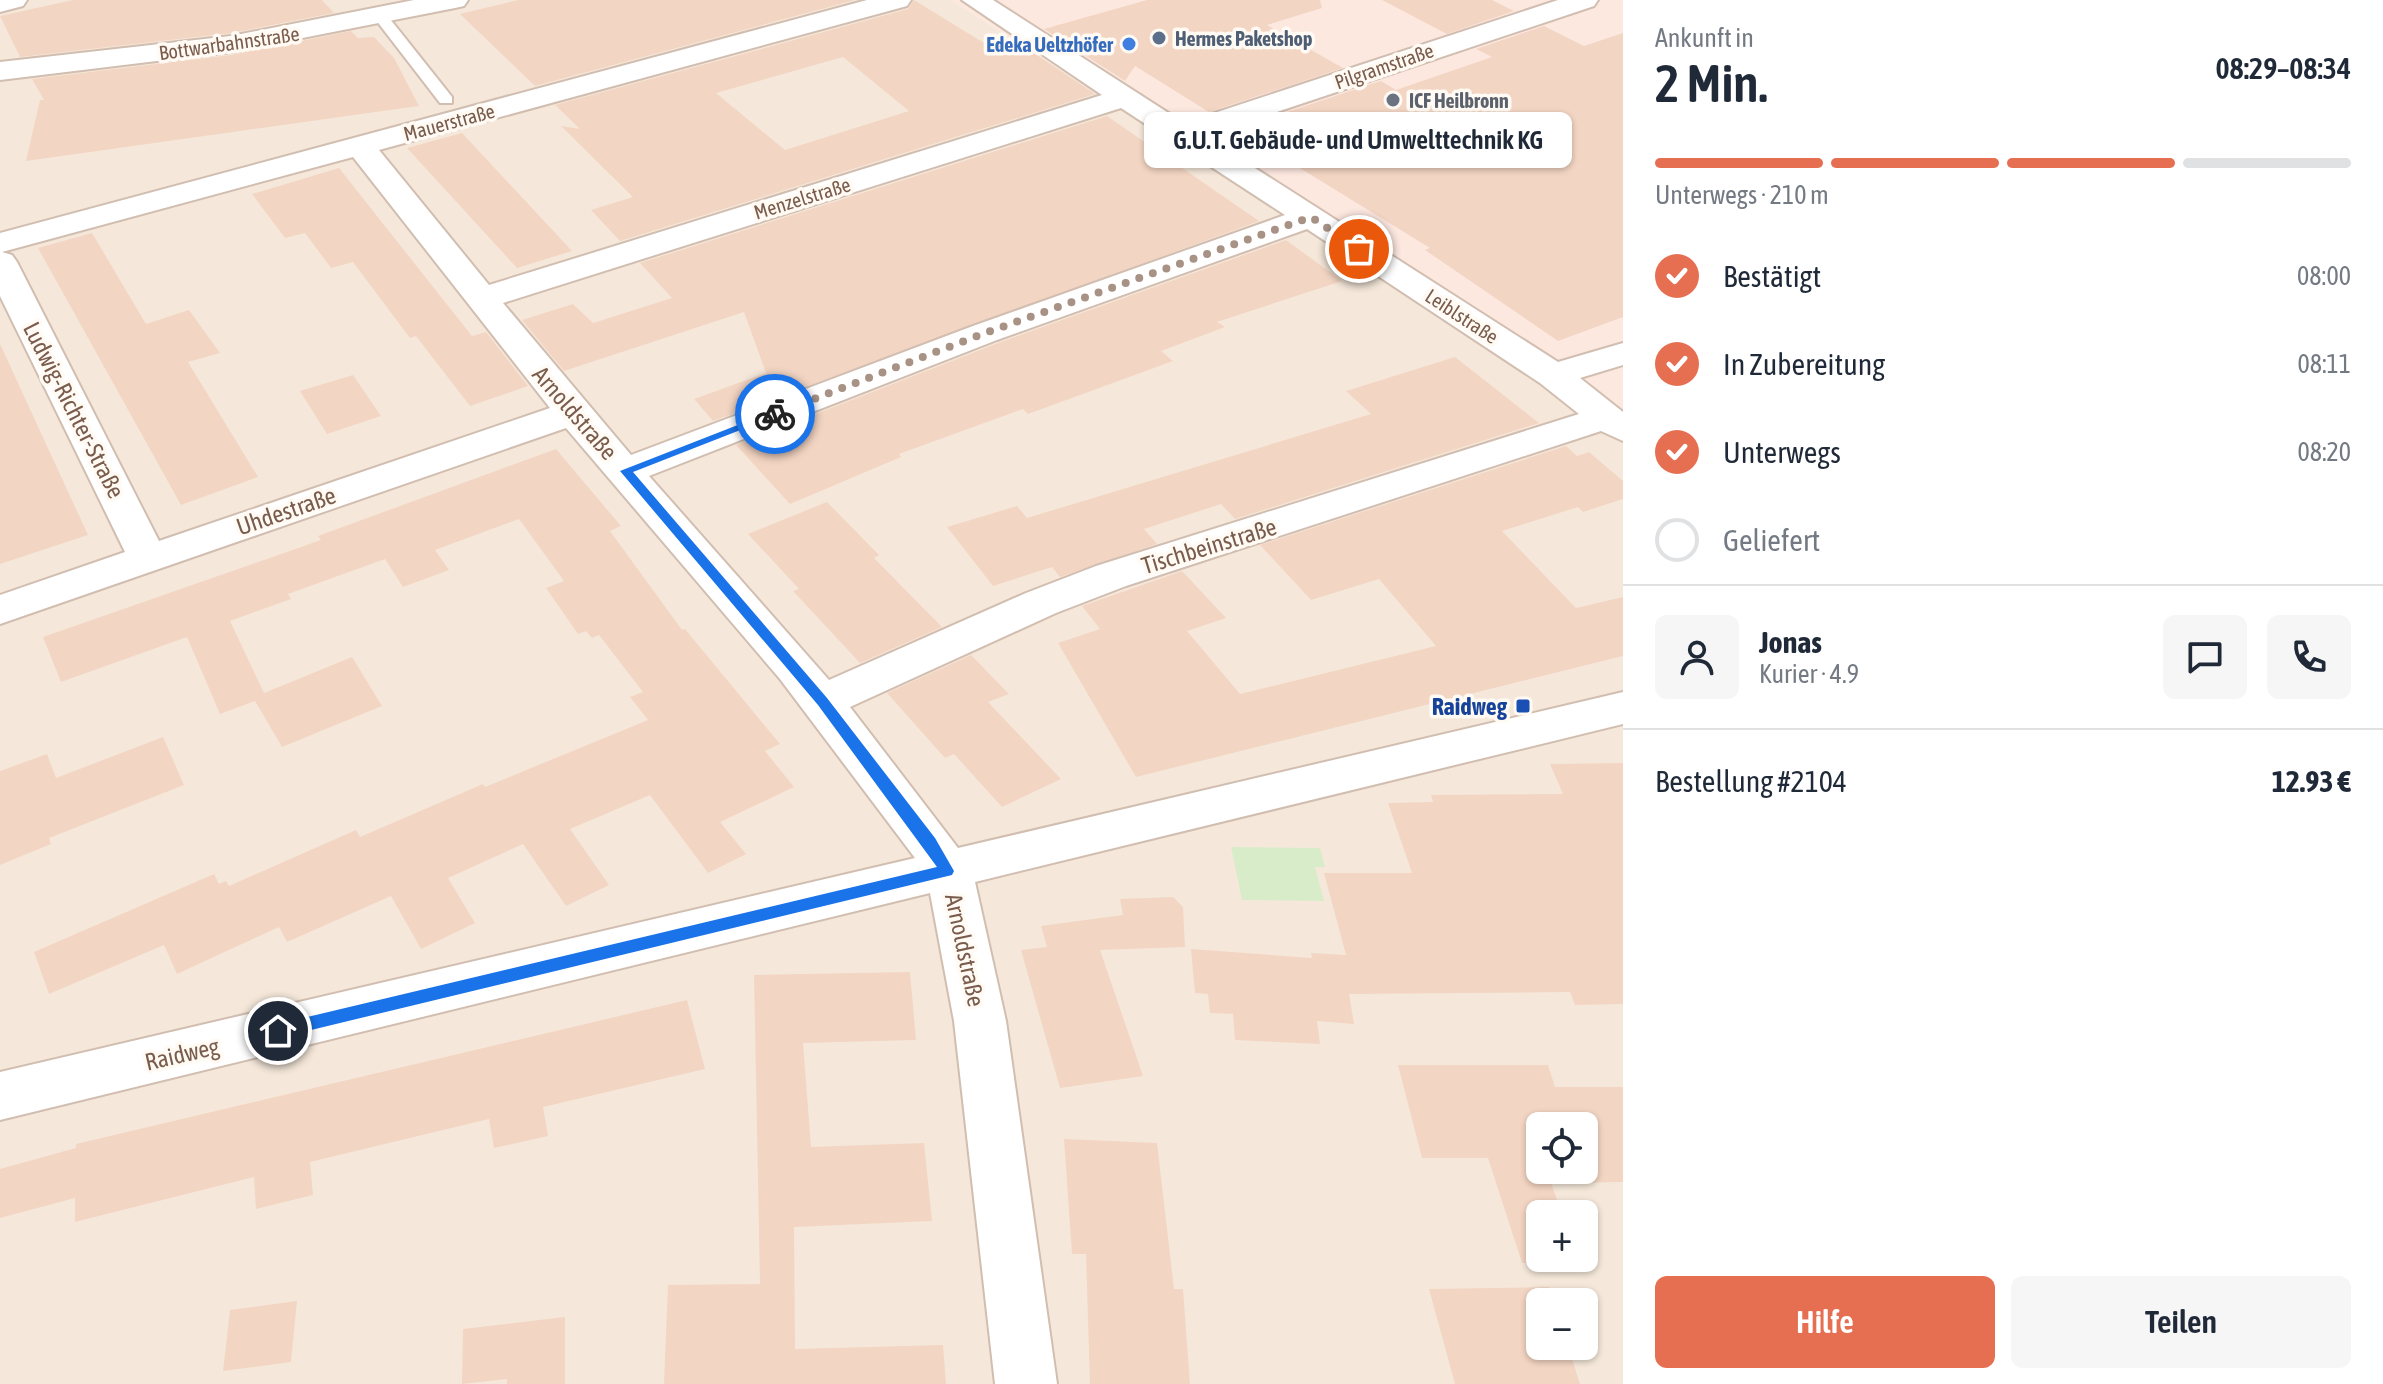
<!DOCTYPE html>
<html lang="de">
<head>
<meta charset="utf-8">
<style>
	:root { --surface:#fff; --page:#f6f6f7; --text:#1f2937; --muted:#747a83; --line:#e0e1e3; --accent:#e76f51 }
	body { margin:0; font-family:"Asap Condensed",sans-serif; background:var(--page); color:var(--text); height:100vh; display:flex; flex-direction:column; font-size:30px; white-space:nowrap }
	* { box-sizing:border-box; margin:0 }
	p { font-size:26px; color:var(--muted) }
	.icon { flex:none; width:44px; height:44px; fill:none; stroke:currentColor; stroke-width:2; stroke-linecap:round; stroke-linejoin:round }
	.map { position:relative; flex:1; overflow:hidden }
	.sheet { display:flex; flex-direction:column; background:var(--surface); width:760px }
	.sheet>* { flex:none }
	.fabs { position:absolute; left:1526px; top:1112px; display:grid; gap:16px }
	.fabs a { display:grid; place-items:center; width:72px; height:72px; border-radius:12px; background:var(--surface); box-shadow:0 2px 6px #0004; font-size:40px }
	.pin { position:absolute; display:grid; place-items:center; width:68px; height:68px; color:#fff; margin:-34px; border:4px solid #fff; border-radius:50%; box-shadow:0 2px 8px #0007 }
	.courier { position:absolute; display:grid; place-items:center; width:80px; height:80px; margin:-40px; border:6px solid #1a73e8; border-radius:50%; background:#fff; color:#222; box-shadow:0 2px 10px #0007 }
	.bubble { position:absolute; height:56px; border-radius:12px; background:var(--surface); box-shadow:0 2px 6px #0004; font-size:26px; font-weight:600; line-height:56px; text-align:center }
	.summary em { font-style:normal; font-weight:600 }
	.summary div { display:flex; flex-direction:column-reverse }
	.summary { display:flex; align-items:center; justify-content:space-between; height:136px; padding:0 32px }
	h1 { font-size:52px; font-weight:600; line-height:60px }
	.bar { display:grid; grid-template-columns:repeat(4,1fr); gap:12px 8px; align-content:center; height:96px; padding:0 32px }
	.bar i { height:10px; border-radius:6px; background:var(--line) }
	.bar .selected { background:var(--accent) }
	.bar p { grid-column:span 4 }
	.line { display:flex; align-items:center; gap:20px; padding:0 32px; border-top:2px solid var(--line) }
	.line div { flex:1 }
	.round { display:grid; place-items:center; flex:none; width:84px; height:84px; border-radius:12px; background:var(--page) }
	ol { padding:0 32px; list-style:none }
	li { display:flex; align-items:center; gap:24px; height:88px }
	li p { margin-inline-start:auto }
	li .icon { padding:8px; border-radius:50%; background:var(--accent); color:#fff; stroke-width:4 }
	li:last-child { color:var(--muted) }
	li i { width:44px; height:44px; border:4px solid var(--line); border-radius:50% }
	.cta { display:flex; gap:16px; margin-top:auto; padding:16px 32px }
	.cta a { flex:1; height:92px; border-radius:12px; background:var(--accent); color:#fff; font-size:32px; font-weight:600; line-height:92px; text-align:center }
	.cta a+a { background:var(--page); color:var(--text) }
	main { display:flex; flex:1; min-height:0 }
	.map>svg:first-child { display:block }
	.residential { fill:#f5e8da; fill-rule:evenodd }
	.commercial { fill:#fde8e0 }
	.green { fill:#d8ecc9 }
	.building { fill:#f3d5c3; fill-rule:evenodd }
	.lines { fill:none; stroke-linecap:round; stroke-linejoin:round }
	.lane-casing { stroke:#d1beb0; stroke-width:4 }
	.street-casing { stroke:#d1beb0; stroke-width:4 }
	.lane { fill:#fff; fill-rule:evenodd }
	.street { fill:#fff; fill-rule:evenodd }
	.route { fill:#1a73e8 }
	.done { stroke:#a89285; stroke-width:8; stroke-dasharray:0 14.4 }
	.service-dot { fill:#5c6f8a; stroke:#fffaf3; stroke-width:3 }
	.shop-dot { fill:#3f7fe0; stroke:#fffaf3; stroke-width:3 }
	.worship-dot { fill:#6b7280; stroke:#fffaf3; stroke-width:3 }
	.transit-dot { fill:#1a4fb4; stroke:#fffaf3; stroke-width:3 }
	.labels { text-anchor:middle; dominant-baseline:central; stroke-width:7; stroke-linejoin:round; paint-order:stroke }
	.far-service-label { font-size:20px; font-weight:bold; fill:#4e5e75; stroke:#fffaf3; text-anchor:start }
	.far-street-label { font-size:20px; fill:#7a5c4d; stroke:#fffaf3 }
	.far-shop-label { font-size:20px; font-weight:bold; fill:#366cbe; stroke:#fffaf3; text-anchor:end }
	.far-worship-label { font-size:20px; font-weight:bold; fill:#5b616d; stroke:#fffaf3; text-anchor:start }
	.street-label { font-size:24px; fill:#7a5c4d; stroke:#fffaf3 }
	.transit-label { font-size:24px; font-weight:bold; fill:#164399; stroke:#fffaf3; text-anchor:end }
</style>
</head>
<body>
<main>
<div class="map">
<svg width="1623" height="1384" viewBox="0 0 1623 1384">
	<rect width="100%" height="100%" fill="#fdf6ec"/>
	<path class="residential" d="M0,0H951L1559,385L1623,434V1384H0ZM1540,1126H1584V1170H1540ZM1540,1214H1584V1258H1540ZM1540,1302H1584V1346H1540Z"/>
	<path class="commercial" d="M951,0H1623V434L1559,385Z"/>
	<path class="green" d="M1231,847L1320,848L1325,867H1315L1324,901L1242,900Z"/>
	<g class="building">
		<path d="M73,0H322L334,13L231,33L20,57L0,16Z"/>
		<path d="M518,0H855L535,86L460,14Z"/>
		<path d="M914,0L984,43L1012,38L1095,94L620,241L591,210L633,197L561,126L580,129L555,105L908,9ZM843,57L909,111L785,150L716,93Z"/>
		<path d="M1147,0H1320L1322,8L1267,25L1343,68L1209,112L1135,66L1125,81L1044,29Z"/>
		<path d="M1382,0H1492L1514,11L1447,34Z"/>
		<path d="M1544,26L1584,46L1623,33V317L1558,341L1425,250L1430,248L1236,129L1371,84L1381,81L1396,90L1492,57L1476,49Z"/>
		<path d="M351,31L358,38L374,37L394,58L419,106L26,161L40,100H44L32,79L231,55Z"/>
		<path d="M1107,116L1259,221L713,421L694,399L766,373L744,312L564,371L522,320L573,304L593,323L672,298L640,263Z"/>
		<path d="M462,133L572,251L517,268L407,148Z"/>
		<path d="M339,168L472,336L486,332L528,386L470,406L416,336L410,338L353,262L331,268L305,233L285,238L252,194Z"/>
		<path d="M92,233L146,324L189,310L220,353L188,362L258,477L181,505L38,248Z"/>
		<path d="M1286,240L1342,281L1217,322L1225,327L1161,351L1173,361L1028,414L1023,409L899,454L901,457L790,504L736,445L998,343Z"/>
		<path d="M0,344L88,535L0,564Z"/>
		<path d="M1455,357L1539,423L1235,519L1221,504L1144,529L1157,544L1060,577L1052,567L993,586L947,527L1017,506L1027,518L1371,414L1346,391Z"/>
		<path d="M353,375L381,416L327,434L300,391Z"/>
		<path d="M1566,446L1577,456L1589,452L1623,481V499L1583,512L1578,507L1502,531L1576,608L1623,597V656L1136,777L1058,643L1100,629L1082,606L1182,571L1226,618L1187,631L1240,694L1436,646L1379,579L1311,600L1260,545Z"/>
		<path d="M556,449L621,526L610,531L682,630L685,629L780,744L765,751L794,787L720,822L746,854L708,873L650,795L570,829L609,885L566,906L523,844L448,878L475,923L421,949L391,896L287,942L279,927L177,974L164,945L49,994L34,952L214,874L219,884L226,881L229,886L356,830L360,837L483,784L485,787L648,720L630,697L643,692L599,635L592,638L586,631L578,634L546,588L564,581L519,519L435,550L449,570L403,587L385,559L288,594L291,599L230,621L264,693L352,657L382,706L282,747L255,701L220,714L187,637L61,682L43,637L321,540L318,536Z"/>
		<path d="M827,502L879,555L874,558L942,627L860,663L793,591L799,589L748,534Z"/>
		<path d="M971,655L1009,694L988,702L1061,779L1002,807L954,754L945,758L887,693Z"/>
		<path d="M163,737L184,785L49,838L51,844L0,865V771L47,754L56,778Z"/>
		<path d="M1623,763V1004L1575,1005L1570,992L1349,994L1354,1024L1317,1021L1320,1044L1235,1040L1233,1014L1210,1013L1208,994L1195,993L1191,949L1312,958L1311,953L1346,955L1324,873H1412L1388,803L1433,802L1431,795L1563,794L1550,764Z"/>
		<path d="M1173,897L1183,907L1185,947L1100,950L1143,1076L1060,1088L1021,950L1047,947L1041,926L1123,915L1120,899Z"/>
		<path d="M910,972L916,1040L803,1043L811,1147L924,1143L932,1221L794,1227L795,1349L943,1345L946,1384H664L668,1285L760,1284L754,975Z"/>
		<path d="M687,1000L705,1069L543,1107L548,1136L494,1148L489,1119L310,1162L313,1195L256,1209L254,1177L75,1222V1198L0,1218V1169L76,1148V1144Z"/>
		<path d="M1398,1065H1548L1555,1087H1623V1182L1551,1183L1562,1214H1540V1258H1578L1579,1262L1522,1263L1488,1158H1422ZM1540,1126H1584V1170H1540Z"/>
		<path d="M1064,1139L1157,1143L1174,1289H1183L1190,1384H1090L1086,1254H1072Z"/>
		<path d="M1549,1287L1554,1302H1540V1346H1568L1580,1384H1455L1429,1289Z"/>
		<path d="M297,1301L291,1362L223,1371L230,1310Z"/>
		<path d="M565,1317V1384H507V1379L462,1384L463,1329Z"/>
	</g>
	<g class="lines">
		<defs>
			<path id="lane" d="M376,14H386L452,97V103H440L376,20Z"/>
			<g id="street">
				<path d="M0,0H27L23,6L0,12Z"/>
				<path d="M414,0H468L464,6L455,8L231,52L0,80V62L231,36Z"/>
				<path d="M867,0H911L907,6L379,150L489,285L1102,95L962,0H993L1184,123L1558,0H1598L1594,6L1205,136L1558,362L1623,343V365L1580,378L1623,412V441L1601,431L1126,586L1056,613L850,707L958,848L1623,692V724L975,882L1006,1021L1057,1384H995L954,1021L930,893L0,1120V1072L915,858L780,679L566,428L0,624V595L125,552L0,296V233ZM1121,108L1285,215L973,326L631,455L503,303ZM353,157L550,408L159,541L17,262L12,255L2,252ZM1307,229L1540,383L1579,414L1096,566L1026,593L829,680L649,476L997,340Z"/>
			</g>
		</defs>
		<use href="#lane" class="lane-casing"/>
		<use href="#street" class="street-casing"/>
		<use href="#lane" class="lane"/>
		<use href="#street" class="street"/>
	</g>
	<path class="route" d="M771,412L781,414L633,472L827,698L935,838L954,871L952,875L278,1038L272,1036L270,1031L278,1024L937,867L818,705L620,471Z"/>
	<g class="lines">
		<path class="done" d="M775,414L985,333L1311,217L1359,249"/>
	</g>
	<circle class="service-dot" cx="1159" cy="38" r="8"/>
	<circle class="shop-dot" cx="1129" cy="44" r="8"/>
	<circle class="worship-dot" cx="1393" cy="100" r="8"/>
	<rect class="transit-dot" x="1515" y="698" width="16" height="16" rx="4"/>
	<g class="labels">
		<g class="far-service-label">
			<text x="1175" y="38">Hermes Paketshop</text>
		</g>
		<g class="far-street-label">
			<text transform="translate(229 43) rotate(-8)">Bottwarbahnstraße</text>
			<text transform="translate(1384 66) rotate(-19)">Pilgramstraße</text>
			<text transform="translate(449 122) rotate(-15)">Mauerstraße</text>
			<text transform="translate(802 198) rotate(-17)">Menzelstraße</text>
			<text transform="translate(1462 316) rotate(33)">Leiblstraße</text>
		</g>
		<g class="far-shop-label">
			<text x="1113" y="44">Edeka Ueltzhöfer</text>
		</g>
		<g class="far-worship-label">
			<text x="1409" y="100">ICF Heilbronn</text>
		</g>
		<g class="street-label">
			<text transform="translate(74 410) rotate(63)">Ludwig-Richter-Straße</text>
			<text transform="translate(575 413) rotate(49)">Arnoldstraße</text>
			<text transform="translate(286 511) rotate(-19)">Uhdestraße</text>
			<text transform="translate(1209 546) rotate(-17)">Tischbeinstraße</text>
			<text transform="translate(965 950) rotate(78)">Arnoldstraße</text>
			<text transform="translate(182 1054) rotate(-13)">Raidweg</text>
		</g>
		<g class="transit-label">
			<text x="1507" y="706">Raidweg</text>
		</g>
	</g>
</svg>
<div class="fabs">
<a><svg class="icon" aria-label="locate" viewBox="0 0 24 24"><circle cx="12" cy="12" r="6"/><path d="M12 2v4M12 18v4M2 12h4M18 12h4"/></svg></a>
<a>+</a>
<a>−</a>
</div>
<div class="pin" style="left:1359px;top:249px;background:#ea580c"><svg class="icon" aria-label="bag" viewBox="0 0 24 24"><path d="M5 8h14l-1 12H6zM9 8a3 3 0 0 1 6 0"/></svg></div>
<div class="pin" style="left:278px;top:1031px;background:#1f2937"><svg class="icon" aria-label="home" viewBox="0 0 24 24"><path d="M3 11l9-7 9 7M6 9v11h12V9"/></svg></div>
<div class="courier" style="left:775px;top:414px"><svg class="icon" aria-label="bike" viewBox="0 0 24 24"><circle cx="6" cy="16" r="4"/><circle cx="18" cy="16" r="4"/><path d="M6 16l4-8h5l3 8M10 8l3 8H6M13 5h3"/></svg></div>
<div class="bubble" style="left:1144px;top:112px;width:428px">G.U.T. Gebäude- und Umwelttechnik KG</div>
</div>
<section class="sheet">
<div class="summary"><div><h1>2 Min.</h1><p>Ankunft in</p></div><em>08:29–08:34</em></div>
<div class="bar"><i class="selected"></i><i class="selected"></i><i class="selected"></i><i></i><p>Unterwegs · 210 m</p></div>
<ol>
<li><svg class="icon" aria-label="check" viewBox="0 0 24 24"><path d="M5 12l5 5 9-10"/></svg>Bestätigt<p>08:00</p></li>
<li><svg class="icon" aria-label="check" viewBox="0 0 24 24"><path d="M5 12l5 5 9-10"/></svg>In Zubereitung<p>08:11</p></li>
<li><svg class="icon" aria-label="check" viewBox="0 0 24 24"><path d="M5 12l5 5 9-10"/></svg>Unterwegs<p>08:20</p></li>
<li><i></i>Geliefert</li>
</ol>
<div class="line" style="height:144px"><a class="round"><svg class="icon" aria-label="person" viewBox="0 0 24 24"><circle cx="12" cy="8" r="4"/><path d="M4 21q1-7 8-7t8 7"/></svg></a><div><b>Jonas</b><p>Kurier · 4.9</p></div><a class="round"><svg class="icon" aria-label="chat" viewBox="0 0 24 24"><path d="M4 5h16v11H9l-5 4z"/></svg></a><a class="round"><svg class="icon" aria-label="phone" viewBox="0 0 24 24"><path d="M5 4h4l2 5-3 2q2 4 5 5l2-3 5 2v4C11 20 4 13 5 4z"/></svg></a></div>
<div class="line" style="height:104px"><div>Bestellung #2104</div><b>12.93 €</b></div>
<div class="cta"><a>Hilfe</a><a>Teilen</a></div>
</section>
</main>
</body>
</html>
